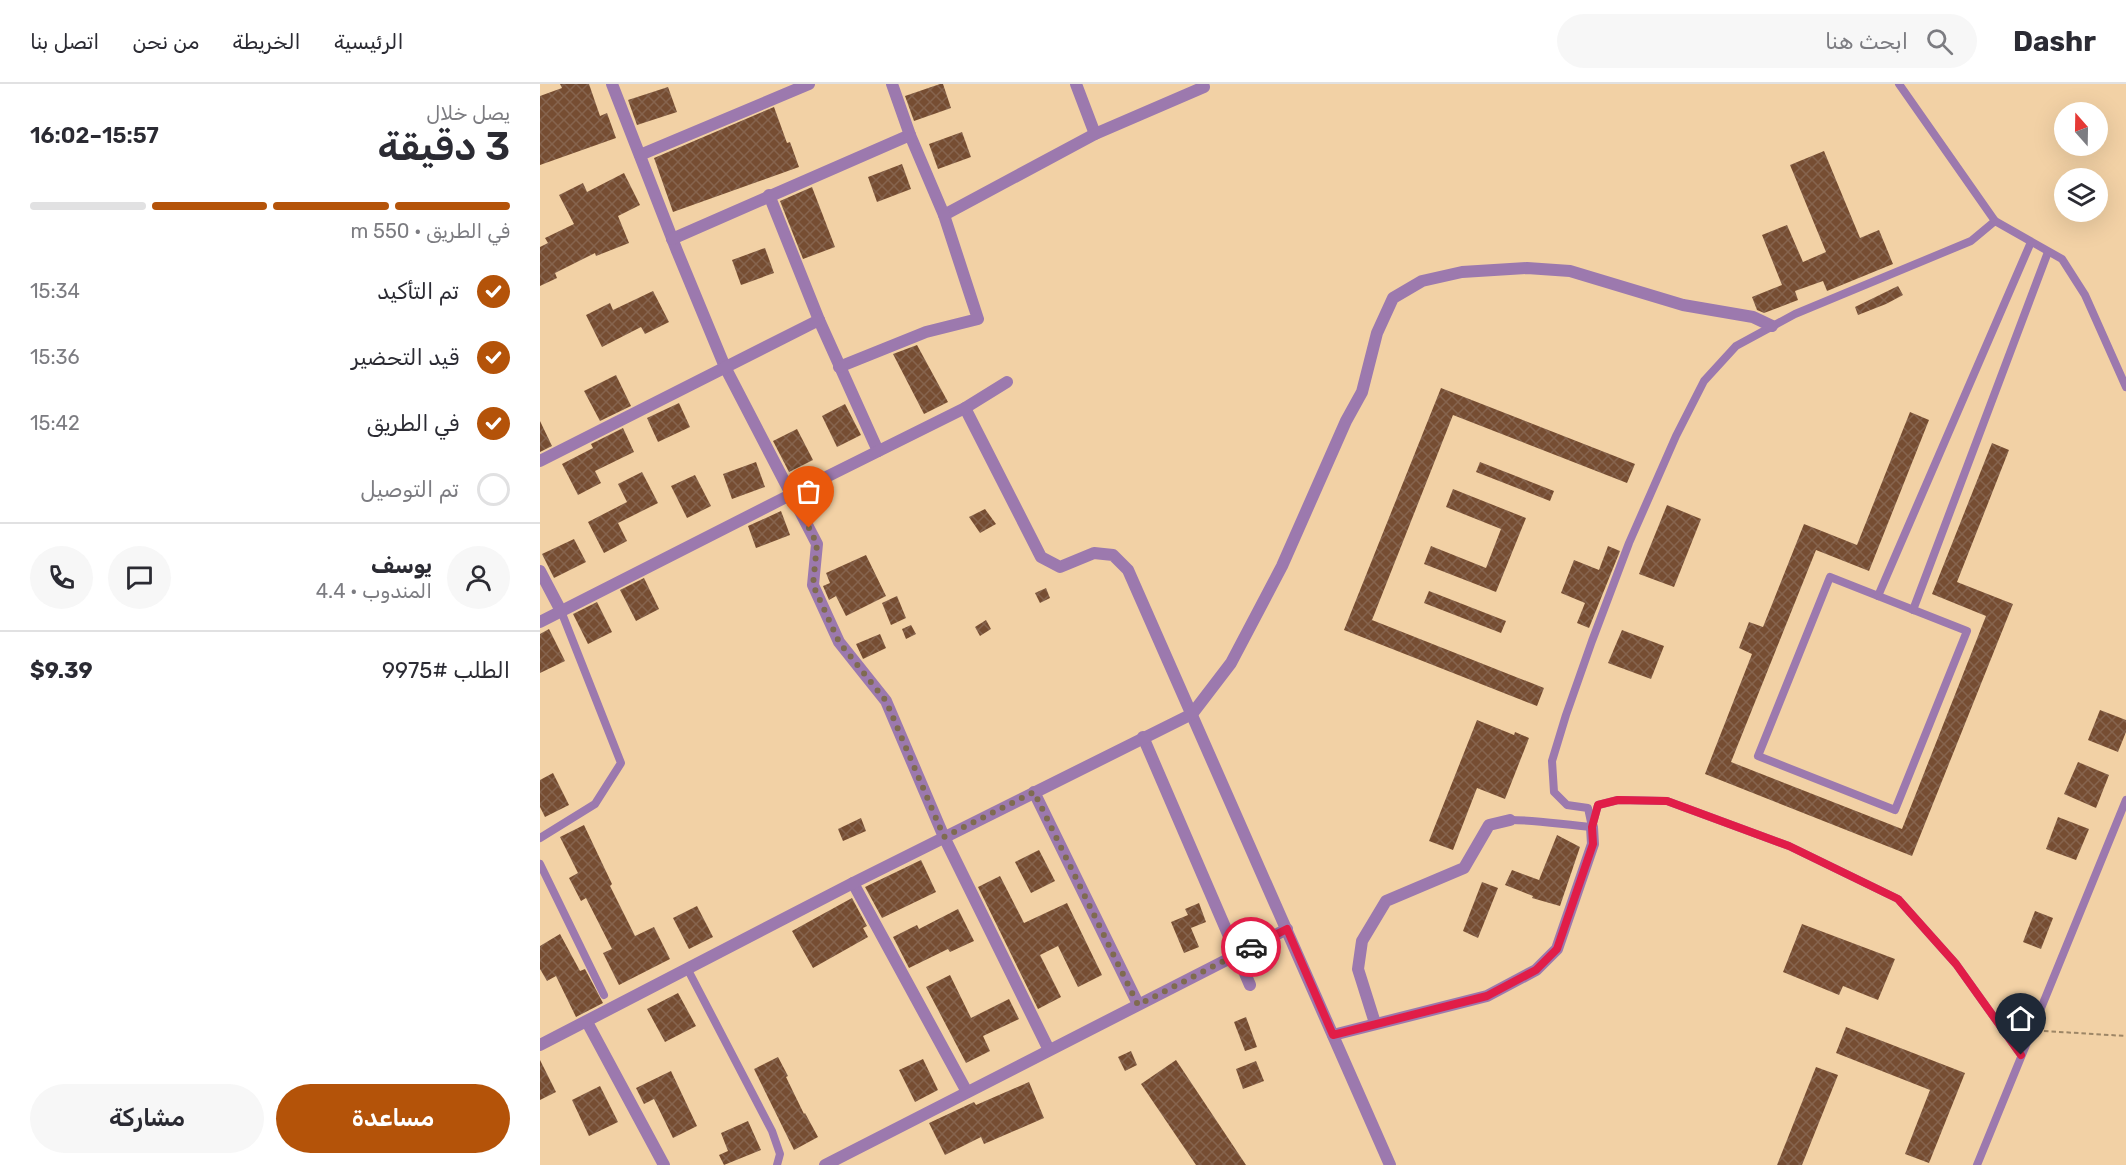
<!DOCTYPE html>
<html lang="ar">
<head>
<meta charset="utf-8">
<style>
	:root { --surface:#fff; --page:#f7f7f7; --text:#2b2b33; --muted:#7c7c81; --line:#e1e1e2; --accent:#b45309 }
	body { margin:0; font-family:Rubik,"Noto Naskh Arabic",sans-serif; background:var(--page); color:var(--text); direction:rtl; height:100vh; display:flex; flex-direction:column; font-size:22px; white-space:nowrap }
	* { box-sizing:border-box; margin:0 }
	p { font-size:20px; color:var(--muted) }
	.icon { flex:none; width:33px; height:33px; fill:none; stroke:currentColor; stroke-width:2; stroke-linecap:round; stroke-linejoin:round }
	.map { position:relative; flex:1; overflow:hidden; direction:ltr }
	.panel { display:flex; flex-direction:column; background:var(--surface); width:540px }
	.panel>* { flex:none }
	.needle { width:39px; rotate:340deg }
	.buttons { position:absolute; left:1514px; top:18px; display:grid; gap:12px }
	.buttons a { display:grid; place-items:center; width:54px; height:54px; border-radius:50%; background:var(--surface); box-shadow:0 6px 24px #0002; font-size:30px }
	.pin { position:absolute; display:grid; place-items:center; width:51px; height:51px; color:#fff; margin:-62px -26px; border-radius:50% 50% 50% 0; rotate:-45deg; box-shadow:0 0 6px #0007 }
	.pin .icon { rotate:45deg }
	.courier { position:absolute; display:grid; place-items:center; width:60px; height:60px; margin:-30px; border:4px solid #e11d48; border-radius:50%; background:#fff; color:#222; box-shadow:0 2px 8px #0007 }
	.overview em { font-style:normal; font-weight:600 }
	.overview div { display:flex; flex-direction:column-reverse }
	.overview { display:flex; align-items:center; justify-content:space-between; height:102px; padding:0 30px }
	h1 { font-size:39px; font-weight:600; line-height:45px }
	.bar { display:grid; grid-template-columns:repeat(4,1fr); gap:9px 6px; align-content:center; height:72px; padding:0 30px }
	.bar i { height:8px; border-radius:4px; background:var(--line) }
	.bar .current { background:var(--accent) }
	.bar p { grid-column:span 4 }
	.line { display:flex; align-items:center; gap:15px; padding:0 30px; border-top:2px solid var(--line) }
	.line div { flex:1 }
	.round { display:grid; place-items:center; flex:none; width:63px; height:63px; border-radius:32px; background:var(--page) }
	ol { padding:0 30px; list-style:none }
	li { display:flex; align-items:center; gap:18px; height:66px }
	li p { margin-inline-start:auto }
	li .icon { padding:6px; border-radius:50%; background:var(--accent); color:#fff; stroke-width:4 }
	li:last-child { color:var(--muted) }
	li i { width:33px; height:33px; border:3px solid var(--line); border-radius:50% }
	.action { display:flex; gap:12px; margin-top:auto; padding:12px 30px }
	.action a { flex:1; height:69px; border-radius:36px; background:var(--accent); color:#fff; font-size:24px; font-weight:600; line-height:69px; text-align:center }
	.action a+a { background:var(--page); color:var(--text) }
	header { display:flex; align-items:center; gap:36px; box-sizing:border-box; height:84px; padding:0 30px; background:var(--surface); border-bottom:2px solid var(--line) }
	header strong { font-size:28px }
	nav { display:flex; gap:33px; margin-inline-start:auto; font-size:21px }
	.search { width:420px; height:54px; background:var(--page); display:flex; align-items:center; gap:15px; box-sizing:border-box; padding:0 21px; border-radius:33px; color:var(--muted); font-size:22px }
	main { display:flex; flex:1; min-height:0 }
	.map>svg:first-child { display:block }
	.building { fill:url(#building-cross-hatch) }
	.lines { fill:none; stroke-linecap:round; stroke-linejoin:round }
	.path { stroke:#9d8666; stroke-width:2; stroke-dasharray:4.5 3; stroke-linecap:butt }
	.lane { stroke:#9c79ae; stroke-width:8 }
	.street { stroke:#9c79ae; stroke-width:12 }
	.done { stroke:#7f6b50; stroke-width:6; stroke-dasharray:0 10.8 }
	.route { stroke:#e11d48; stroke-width:8 }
</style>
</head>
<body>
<header>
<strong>Dashr</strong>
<div class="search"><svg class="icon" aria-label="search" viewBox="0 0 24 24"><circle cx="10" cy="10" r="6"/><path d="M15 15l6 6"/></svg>ابحث هنا</div>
<nav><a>الرئيسية</a><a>الخريطة</a><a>من نحن</a><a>اتصل بنا</a></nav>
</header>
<main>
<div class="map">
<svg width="1586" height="1081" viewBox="0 0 1586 1081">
	<defs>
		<pattern id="building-cross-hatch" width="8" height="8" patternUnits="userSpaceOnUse" patternTransform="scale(1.5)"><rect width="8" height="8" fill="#764d32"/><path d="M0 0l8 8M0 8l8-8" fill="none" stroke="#86644e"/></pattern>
	</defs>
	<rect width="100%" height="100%" fill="#f2d1a5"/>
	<g class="building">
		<path d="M20,0H49L60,32L67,29L76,54L0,81V12L22,4Z"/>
		<path d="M400,0H403L411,24L374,37L365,12Z"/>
		<path d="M128,3L137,28L97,41L88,16Z"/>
		<path d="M234,23L247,59L250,58L259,83L133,128L114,74Z"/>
		<path d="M422,48L431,73L398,85L389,60Z"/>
		<path d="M1284,67L1320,154L1339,146L1353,180L1287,207L1283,197L1255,207L1258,216L1224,229L1217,226L1212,213L1242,201L1222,151L1247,141L1263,178L1286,168L1250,81Z"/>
		<path d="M362,80L371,105L337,118L328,93Z"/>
		<path d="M84,89L100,121L78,132L89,159L56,172L55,169L15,189L17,194L0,202V163L8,159L5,154L34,140L19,111L43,99L47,108Z"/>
		<path d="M272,103L295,163L263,175L240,117Z"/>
		<path d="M225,164L234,189L201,201L192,176Z"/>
		<path d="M1358,202L1363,211L1346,220L1318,231L1315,223Z"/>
		<path d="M113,207L129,238L105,250L101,243L62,263L46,231L70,219L73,226Z"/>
		<path d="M377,261L408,318L384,330L353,270Z"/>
		<path d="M76,291L91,322L60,337L44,307Z"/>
		<path d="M901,304L1095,380L1087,399L913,331L832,536L1004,604L997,622L804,546Z"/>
		<path d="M139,319L150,343L118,358L107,334Z"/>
		<path d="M305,320L321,351L297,363L282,332Z"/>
		<path d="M1370,328L1389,336L1329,487L1276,466L1191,678L1362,745L1446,532L1392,510L1452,359L1469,366L1417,498L1473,520L1372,772L1165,690L1212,570L1199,564L1209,538L1223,543L1264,440L1317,461Z"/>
		<path d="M0,337L12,362L0,368Z"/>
		<path d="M83,344L94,368L55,387L61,399L38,411L22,380L53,364L51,360Z"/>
		<path d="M257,345L273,376L249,388L233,357Z"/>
		<path d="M216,378L225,403L192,415L183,390Z"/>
		<path d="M940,378L1014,407L1010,417L936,388Z"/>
		<path d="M102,388L118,419L78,439L87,457L64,469L48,438L87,418L78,400Z"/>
		<path d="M155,391L171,422L147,434L131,402Z"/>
		<path d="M913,405L986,434L956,508L884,480L891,462L946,484L961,445L906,423Z"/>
		<path d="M1127,421L1161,435L1134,503L1099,490Z"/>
		<path d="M445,425L456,440L440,449L429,433Z"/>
		<path d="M241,427L250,451L216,464L208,442Z"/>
		<path d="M34,455L46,478L14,494L2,470Z"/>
		<path d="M1068,462L1080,467L1049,544L1037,539L1045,519L1021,509L1034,476L1059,486Z"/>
		<path d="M326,471L346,512L306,532L296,512L289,516L283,502L290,499L286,489Z"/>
		<path d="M104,494L119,525L96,537L80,506Z"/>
		<path d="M506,504L510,514L500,519L495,509Z"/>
		<path d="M889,507L966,537L961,549L884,519Z"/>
		<path d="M357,512L366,534L351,541L342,519Z"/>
		<path d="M57,518L72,548L48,560L33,530Z"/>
		<path d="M446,536L451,545L440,552L435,543Z"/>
		<path d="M371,541L376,550L366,555L362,545Z"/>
		<path d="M9,545L25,577L0,589V550Z"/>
		<path d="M1082,546L1124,562L1111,595L1068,579Z"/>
		<path d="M340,550L346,564L323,575L316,560Z"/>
		<path d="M1560,626L1586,636V648L1578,668L1548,656Z"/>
		<path d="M937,636L974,651L975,648L989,654L965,715L937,704L913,766L889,757Z"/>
		<path d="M1538,678L1569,691L1556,724L1524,710Z"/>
		<path d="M13,689L29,721L5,733L0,723V696Z"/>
		<path d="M1518,733L1549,745L1536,776L1506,765Z"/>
		<path d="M321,734L326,747L303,757L298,745Z"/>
		<path d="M44,741L72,800L70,802L95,852L114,843L130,875L79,901L63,869L72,865L46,814L41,817L29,794L38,789L20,753Z"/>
		<path d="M1017,751L1040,763L1020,822L992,814L993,812L965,801L972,786L999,796Z"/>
		<path d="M499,766L515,797L491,809L475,778Z"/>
		<path d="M381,776L396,808L342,834L325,803Z"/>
		<path d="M460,792L484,839L527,819L562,891L538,903L518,862L500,871L521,913L498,925L438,803Z"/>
		<path d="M942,798L958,804L938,854L923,847Z"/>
		<path d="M312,814L327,842L323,844L328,853L273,884L252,847Z"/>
		<path d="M659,819L666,838L651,844L659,863L644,869L631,838L648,831L645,825Z"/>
		<path d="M157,822L173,853L149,865L133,834Z"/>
		<path d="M418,825L434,857L410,868L408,865L369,884L353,853L377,841L379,845Z"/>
		<path d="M1495,827L1513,834L1501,865L1483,858Z"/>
		<path d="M1262,840L1355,875L1338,916L1303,902L1299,911L1243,888Z"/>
		<path d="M20,850L40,887L45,885L63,919L36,933L16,892L7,897L0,885V862Z"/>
		<path d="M410,891L431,934L469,915L479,935L443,952L450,967L426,979L386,903Z"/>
		<path d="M138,909L156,942L125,958L107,925Z"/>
		<path d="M706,933L717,963L705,967L694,938Z"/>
		<path d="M1306,943L1425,989L1389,1079L1365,1070L1390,1006L1296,969Z"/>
		<path d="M591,967L597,981L585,987L578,973Z"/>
		<path d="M238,973L248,992L246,993L264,1030L265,1029L278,1053L254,1066L214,985Z"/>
		<path d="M383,975L398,1006L375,1018L359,986Z"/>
		<path d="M0,976L16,1008L0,1016Z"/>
		<path d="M636,976L706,1081H656L601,1000Z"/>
		<path d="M716,977L724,997L703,1005L696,985Z"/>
		<path d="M1276,983L1298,991L1262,1081H1237Z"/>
		<path d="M131,987L157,1042L133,1054L114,1015L104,1020L96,1004Z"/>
		<path d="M489,998L504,1034L444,1060L441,1053L405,1071L389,1039L434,1018L436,1021Z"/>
		<path d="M60,1002L78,1038L49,1052L32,1016Z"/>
		<path d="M208,1037L221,1066L184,1081L179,1071L188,1067L181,1049Z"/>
	</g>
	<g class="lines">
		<path class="path" d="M1504,947L1586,952"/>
		<g class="lane">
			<path d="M1359,0L1455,137"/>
			<path d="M1290,493L1427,547L1355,726L1218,672Z"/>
			<path d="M1338,512L1491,158"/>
			<path d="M1373,526L1508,168"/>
			<path d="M970,736C998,736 1024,741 1052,743L1058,721L1078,716L1127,717L1249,762L1358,815L1416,880L1481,971"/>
			<path d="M1052,743L1048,724L1027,721L1014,708L1012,677L1026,631L1052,557L1089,459L1136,352L1164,297L1196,262L1255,230L1431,157L1455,137L1522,175L1545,211L1586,303"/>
			<path d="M0,754L55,720L81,679L21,527"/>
			<path d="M0,780L64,911"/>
			<path d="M148,886L232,1047L240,1070L237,1081"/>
			<path d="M1437,1081L1586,716"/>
		</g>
		<g class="street">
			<path d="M72,0L137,167L185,283L277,460L273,501L299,558L346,617L404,753L509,966"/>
			<path d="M536,0L555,50"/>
			<path d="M100,71L269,0"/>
			<path d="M229,111L279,236L338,367"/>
			<path d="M404,131L555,50L664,3L663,0"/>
			<path d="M132,155L370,51"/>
			<path d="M299,283L386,248L438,235L404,131L370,51L352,0"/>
			<path d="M425,324L501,473L520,483L554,469L573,471L588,486L850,1081"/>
			<path d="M0,377L279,236"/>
			<path d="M0,487L21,527"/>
			<path d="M0,538L252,410L425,324L467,298"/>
			<path d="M603,653L710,901"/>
			<path d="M494,708L598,920"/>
			<path d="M313,799L427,1008"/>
			<path d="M47,938L124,1081"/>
			<path d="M835,939L818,885L822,857L846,817L924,784L949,741L970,736"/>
			<path d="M793,951L947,912L996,886L1017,865L1053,760L1052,743"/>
			<path d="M0,961L313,799L652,630L691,579L742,482L806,337L822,308L837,249L853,214L882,197L922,188L987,184L1030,187L1143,221L1213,233L1232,242"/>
			<path d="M285,1081L747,845"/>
		</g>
	</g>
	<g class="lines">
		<path class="done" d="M269,444L277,460L273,501L299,558L346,617L404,753L494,708L598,921L711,863"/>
		<path class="route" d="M711,863L747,845L793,951L947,912L996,886L1017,865L1053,760L1052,743L1058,721L1078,716L1127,717L1249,762L1358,815L1416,880L1481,971"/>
	</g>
</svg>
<div class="buttons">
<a><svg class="needle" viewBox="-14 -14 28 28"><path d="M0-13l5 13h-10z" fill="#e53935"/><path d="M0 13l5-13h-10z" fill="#7c7c81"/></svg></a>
<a><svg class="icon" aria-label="layers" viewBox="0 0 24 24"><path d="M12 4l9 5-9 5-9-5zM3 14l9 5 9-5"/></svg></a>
</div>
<div class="pin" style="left:269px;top:444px;background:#ea580c"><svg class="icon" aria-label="bag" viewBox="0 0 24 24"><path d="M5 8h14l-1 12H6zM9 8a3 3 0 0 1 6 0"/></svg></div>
<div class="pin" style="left:1481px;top:971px;background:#1f2937"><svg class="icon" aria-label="home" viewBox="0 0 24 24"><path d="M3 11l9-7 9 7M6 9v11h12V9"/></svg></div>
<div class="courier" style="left:711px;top:863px"><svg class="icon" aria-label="car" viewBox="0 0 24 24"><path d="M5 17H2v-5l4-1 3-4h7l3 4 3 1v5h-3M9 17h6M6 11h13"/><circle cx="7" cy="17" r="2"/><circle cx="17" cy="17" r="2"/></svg></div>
</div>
<section class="panel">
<div class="overview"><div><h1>3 دقيقة</h1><p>يصل خلال</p></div><em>15:57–16:02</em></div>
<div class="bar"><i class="current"></i><i class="current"></i><i class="current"></i><i></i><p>في الطريق · 550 m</p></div>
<ol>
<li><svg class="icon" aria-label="check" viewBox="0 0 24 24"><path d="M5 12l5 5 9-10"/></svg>تم التأكيد<p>15:34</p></li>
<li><svg class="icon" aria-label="check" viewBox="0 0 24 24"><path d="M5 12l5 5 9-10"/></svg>قيد التحضير<p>15:36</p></li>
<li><svg class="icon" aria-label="check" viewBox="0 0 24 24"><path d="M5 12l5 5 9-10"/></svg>في الطريق<p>15:42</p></li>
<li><i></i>تم التوصيل</li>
</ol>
<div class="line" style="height:108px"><a class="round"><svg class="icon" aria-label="person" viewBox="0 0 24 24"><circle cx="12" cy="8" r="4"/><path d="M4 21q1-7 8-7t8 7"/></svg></a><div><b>يوسف</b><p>المندوب · 4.4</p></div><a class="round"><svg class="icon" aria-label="chat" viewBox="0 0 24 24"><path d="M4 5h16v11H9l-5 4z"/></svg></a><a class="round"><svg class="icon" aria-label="phone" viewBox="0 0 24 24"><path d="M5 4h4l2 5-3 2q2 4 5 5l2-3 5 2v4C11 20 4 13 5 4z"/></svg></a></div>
<div class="line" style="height:78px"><div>الطلب #9975</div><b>$9.39</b></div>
<div class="action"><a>مساعدة</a><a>مشاركة</a></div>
</section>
</main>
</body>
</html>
